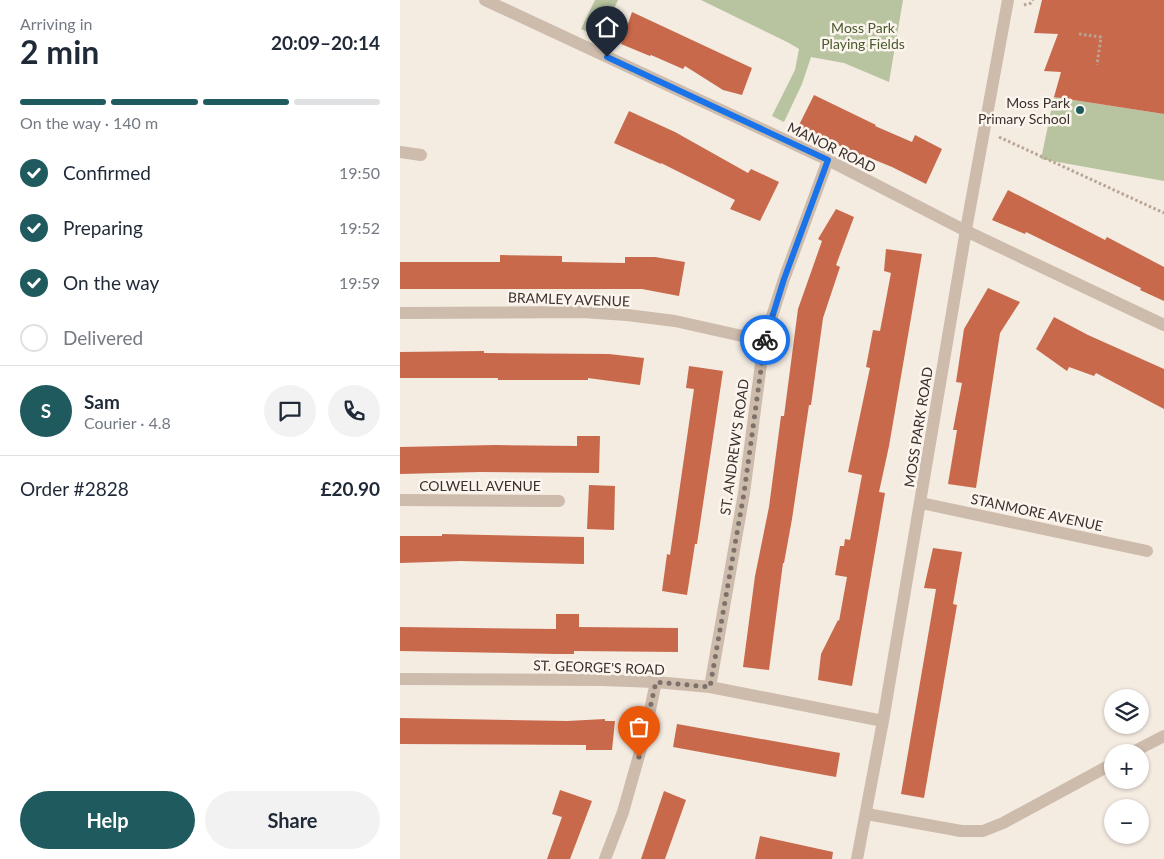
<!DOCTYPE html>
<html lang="en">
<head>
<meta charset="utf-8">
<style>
	:root { --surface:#fff; --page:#f2f2f3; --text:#1f2937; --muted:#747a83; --line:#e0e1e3; --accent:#1f5a5e }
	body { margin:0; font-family:Lato,sans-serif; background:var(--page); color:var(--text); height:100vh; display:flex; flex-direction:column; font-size:19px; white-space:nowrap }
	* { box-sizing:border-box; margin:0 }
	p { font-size:16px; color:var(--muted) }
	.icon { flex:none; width:28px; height:28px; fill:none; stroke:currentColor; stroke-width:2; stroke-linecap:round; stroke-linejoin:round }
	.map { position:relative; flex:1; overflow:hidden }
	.details { display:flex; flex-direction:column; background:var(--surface); width:400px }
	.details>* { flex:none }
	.fabs { position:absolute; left:704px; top:689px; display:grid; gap:10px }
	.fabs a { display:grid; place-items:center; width:45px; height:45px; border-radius:50%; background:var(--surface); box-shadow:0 1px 4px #0004; font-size:25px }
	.pin { position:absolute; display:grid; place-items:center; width:42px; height:42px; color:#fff; margin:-51px -21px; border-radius:50% 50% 50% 0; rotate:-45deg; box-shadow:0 0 5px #0007 }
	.pin .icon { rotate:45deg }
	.courier { position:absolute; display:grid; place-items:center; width:50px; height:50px; margin:-25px; border:4px solid #1a73e8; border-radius:50%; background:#fff; color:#222; box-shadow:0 1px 6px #0007 }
	.overview em { font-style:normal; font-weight:700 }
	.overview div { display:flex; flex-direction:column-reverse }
	.overview { display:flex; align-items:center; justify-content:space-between; height:85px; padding:0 20px }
	h1 { font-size:32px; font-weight:700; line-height:38px }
	.bar { display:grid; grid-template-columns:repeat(4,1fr); gap:8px 5px; align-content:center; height:60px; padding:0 20px }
	.bar i { height:6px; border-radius:4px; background:var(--line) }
	.bar .active { background:var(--accent) }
	.bar p { grid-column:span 4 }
	.line { display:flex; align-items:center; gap:12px; padding:0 20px; border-top:1px solid var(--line) }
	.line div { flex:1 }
	.round { display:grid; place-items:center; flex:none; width:52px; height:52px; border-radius:26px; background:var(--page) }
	ol { padding:0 20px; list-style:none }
	li { display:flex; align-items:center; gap:15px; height:55px }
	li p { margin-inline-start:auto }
	li .icon { padding:5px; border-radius:50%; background:var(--accent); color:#fff; stroke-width:4 }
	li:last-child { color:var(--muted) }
	li i { width:28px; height:28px; border:2px solid var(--line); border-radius:50% }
	.cta { display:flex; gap:10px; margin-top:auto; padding:10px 20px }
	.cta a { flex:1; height:58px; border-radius:30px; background:var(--accent); color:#fff; font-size:20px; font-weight:700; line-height:58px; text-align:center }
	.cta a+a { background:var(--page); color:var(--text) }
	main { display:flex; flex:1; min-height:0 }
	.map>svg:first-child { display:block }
	.green { fill:#b8c4a0 }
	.building { fill:#c8694b }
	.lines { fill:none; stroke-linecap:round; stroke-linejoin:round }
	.path { stroke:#b9a596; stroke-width:3; stroke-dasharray:2.5 2.5; stroke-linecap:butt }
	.street { stroke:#cdbbac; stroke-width:12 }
	.done { stroke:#7c716b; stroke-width:5; stroke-dasharray:0 9 }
	.route { stroke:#1a73e8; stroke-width:6 }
	.poi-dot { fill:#1f5a5e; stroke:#fbf5ee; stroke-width:2 }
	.labels { text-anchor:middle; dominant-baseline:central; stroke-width:5; stroke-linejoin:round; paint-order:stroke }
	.park-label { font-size:14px; fill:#4a5a2e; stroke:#fbf5ee }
	.poi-label { font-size:14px; fill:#3b302b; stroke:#fbf5ee; text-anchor:end }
	.street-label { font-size:14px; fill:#3b302b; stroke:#fbf5ee }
</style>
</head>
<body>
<main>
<section class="details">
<div class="overview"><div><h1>2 min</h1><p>Arriving in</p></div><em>20:09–20:14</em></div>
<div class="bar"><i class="active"></i><i class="active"></i><i class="active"></i><i></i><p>On the way · 140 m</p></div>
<ol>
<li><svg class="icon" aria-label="check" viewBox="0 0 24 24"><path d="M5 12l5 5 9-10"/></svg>Confirmed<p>19:50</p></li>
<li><svg class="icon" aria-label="check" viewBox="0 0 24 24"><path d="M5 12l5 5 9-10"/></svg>Preparing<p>19:52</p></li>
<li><svg class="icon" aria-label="check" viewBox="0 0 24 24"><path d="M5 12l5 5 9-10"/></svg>On the way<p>19:59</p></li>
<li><i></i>Delivered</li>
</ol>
<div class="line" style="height:90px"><b class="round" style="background:var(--accent);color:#fff">S</b><div><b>Sam</b><p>Courier · 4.8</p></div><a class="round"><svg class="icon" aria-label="chat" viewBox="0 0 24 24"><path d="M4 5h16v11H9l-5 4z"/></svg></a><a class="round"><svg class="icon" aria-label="phone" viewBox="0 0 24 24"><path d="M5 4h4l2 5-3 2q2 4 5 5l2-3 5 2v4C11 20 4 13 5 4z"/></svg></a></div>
<div class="line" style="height:65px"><div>Order #2828</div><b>£20.90</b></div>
<div class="cta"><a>Help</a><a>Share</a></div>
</section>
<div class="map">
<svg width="764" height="859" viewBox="0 0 764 859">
	<rect width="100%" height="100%" fill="#f4ebe1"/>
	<g class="green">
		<path d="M195,0H218L200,38L181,29Z"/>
		<path d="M301,0H503L489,82L444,63L411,57L402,84L384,122L372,116L395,70L399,49L389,43Z"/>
		<path d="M654,97L764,114V181L641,159Z"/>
	</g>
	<g class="building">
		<path d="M642,0H764V114L654,97L661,72L644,71L658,34L634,33Z"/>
		<path d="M232,12L352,68L342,95L323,90L285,66L283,69L251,55L250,56L221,44Z"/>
		<path d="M414,95L476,125L475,126L512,142L515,135L542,149L526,184L492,167L460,154V155L398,127Z"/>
		<path d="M229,111L275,132L348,173L351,169L379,182L360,221L330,209L335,200L261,163V164L214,143Z"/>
		<path d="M608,190L705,240L707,237L764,267V301L740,290L741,288L626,232L625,234L592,220Z"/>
		<path d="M436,209L454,217L436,265L440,267L423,318L411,405H409L392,519L384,563H383L369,670L343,667L355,576L369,507L381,416H384L398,309L422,241L418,239Z"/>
		<path d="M486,249L522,254L489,446L479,492L485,493L452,686L418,680L421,654L438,620L439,621L447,577L435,575L440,546H444L445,539L450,540L462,475L448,472L470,368L466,367L473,330L480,331L491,273L484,271Z"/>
		<path d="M100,255L162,256V262L225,263V257H255L285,262L279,296L242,289H0V262H100Z"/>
		<path d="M588,288L620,302L600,333L576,488L548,484L557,430H553L562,383L556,382L564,329Z"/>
		<path d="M654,317L688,335L764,369V409L696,373L694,376L669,367L667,371L636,349Z"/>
		<path d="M84,351V353L209,354L244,358L240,385L188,378V380H98V378H0V352Z"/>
		<path d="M289,366L323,371L297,544H295L287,595L262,591L267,554L270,555L294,389L286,388Z"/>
		<path d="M177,436H200L199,473L80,472L0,474V447L95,445L177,446Z"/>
		<path d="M189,485L215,486L214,530L187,529Z"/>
		<path d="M42,534L184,537V564L61,561L0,563V536H42Z"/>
		<path d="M533,548L562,552L553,604L557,605L524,798L501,794L536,589L524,588Z"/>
		<path d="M156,614H179V627L278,628V652L174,651V654H156L0,651V627L156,629Z"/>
		<path d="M0,718L167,721L205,719V721H215L212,750H186V745L0,744Z"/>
		<path d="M277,724L440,753L436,777L273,747Z"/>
		<path d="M160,790L192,801L170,859H147L162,817L152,814Z"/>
		<path d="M264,791L286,800L265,859H241Z"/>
		<path d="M360,836L433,852L432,859H355Z"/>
	</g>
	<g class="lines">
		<g class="path">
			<path d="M624,5L631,3L633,0"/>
			<path d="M679,34L701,37L697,65"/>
			<path d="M599,137L764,213"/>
		</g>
		<g class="street">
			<path d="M85,0L428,160L566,231L764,325"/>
			<path d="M0,152L21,155"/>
			<path d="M0,313L182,312L227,315L275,321L364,341"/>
			<path d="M0,500L159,501"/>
			<path d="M521,503L747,551"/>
			<path d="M0,679L202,680L256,682L310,687L483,721"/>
			<path d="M310,687L344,493L364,341L384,279L428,160"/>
			<path d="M733,752L764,736"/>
			<path d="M467,814L561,831H583L603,823L712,764"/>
			<path d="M205,859L223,812L244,738L256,682"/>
			<path d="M457,859L483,721L567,224L608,0"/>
		</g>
	</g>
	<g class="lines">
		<path class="done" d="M239,757L256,682L310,687L344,493L365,340"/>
		<path class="route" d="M207,57L428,160L384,279L365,340"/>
	</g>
	<circle class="poi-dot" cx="680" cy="110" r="5"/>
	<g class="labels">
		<g class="park-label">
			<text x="463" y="27">Moss Park<tspan x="463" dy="16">Playing Fields</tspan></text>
		</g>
		<g class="poi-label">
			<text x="670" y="102">Moss Park<tspan x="670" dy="16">Primary School</tspan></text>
		</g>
		<g class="street-label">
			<text transform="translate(432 147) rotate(26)">MANOR ROAD</text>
			<text transform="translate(169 299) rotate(2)">BRAMLEY AVENUE</text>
			<text transform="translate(518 427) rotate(-81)">MOSS PARK ROAD</text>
			<text transform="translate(334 447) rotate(-82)">ST. ANDREW'S ROAD</text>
			<text x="80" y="485">COLWELL AVENUE</text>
			<text transform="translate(637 512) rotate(12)">STANMORE AVENUE</text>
			<text transform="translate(199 667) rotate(2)">ST. GEORGE'S ROAD</text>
		</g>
	</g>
</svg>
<div class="fabs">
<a><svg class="icon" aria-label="layers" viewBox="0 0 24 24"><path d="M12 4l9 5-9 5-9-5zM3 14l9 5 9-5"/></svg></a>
<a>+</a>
<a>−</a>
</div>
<div class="pin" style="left:239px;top:757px;background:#ea580c"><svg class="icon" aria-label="bag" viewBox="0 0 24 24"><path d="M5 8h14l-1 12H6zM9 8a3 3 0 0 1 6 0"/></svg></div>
<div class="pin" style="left:207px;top:57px;background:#1f2937"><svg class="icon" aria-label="home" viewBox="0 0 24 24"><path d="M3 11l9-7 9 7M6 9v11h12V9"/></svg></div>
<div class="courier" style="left:365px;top:340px"><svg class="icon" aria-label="bike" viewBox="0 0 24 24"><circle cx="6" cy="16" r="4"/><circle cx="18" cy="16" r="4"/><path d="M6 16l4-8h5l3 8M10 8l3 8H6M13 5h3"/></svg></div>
</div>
</main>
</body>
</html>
